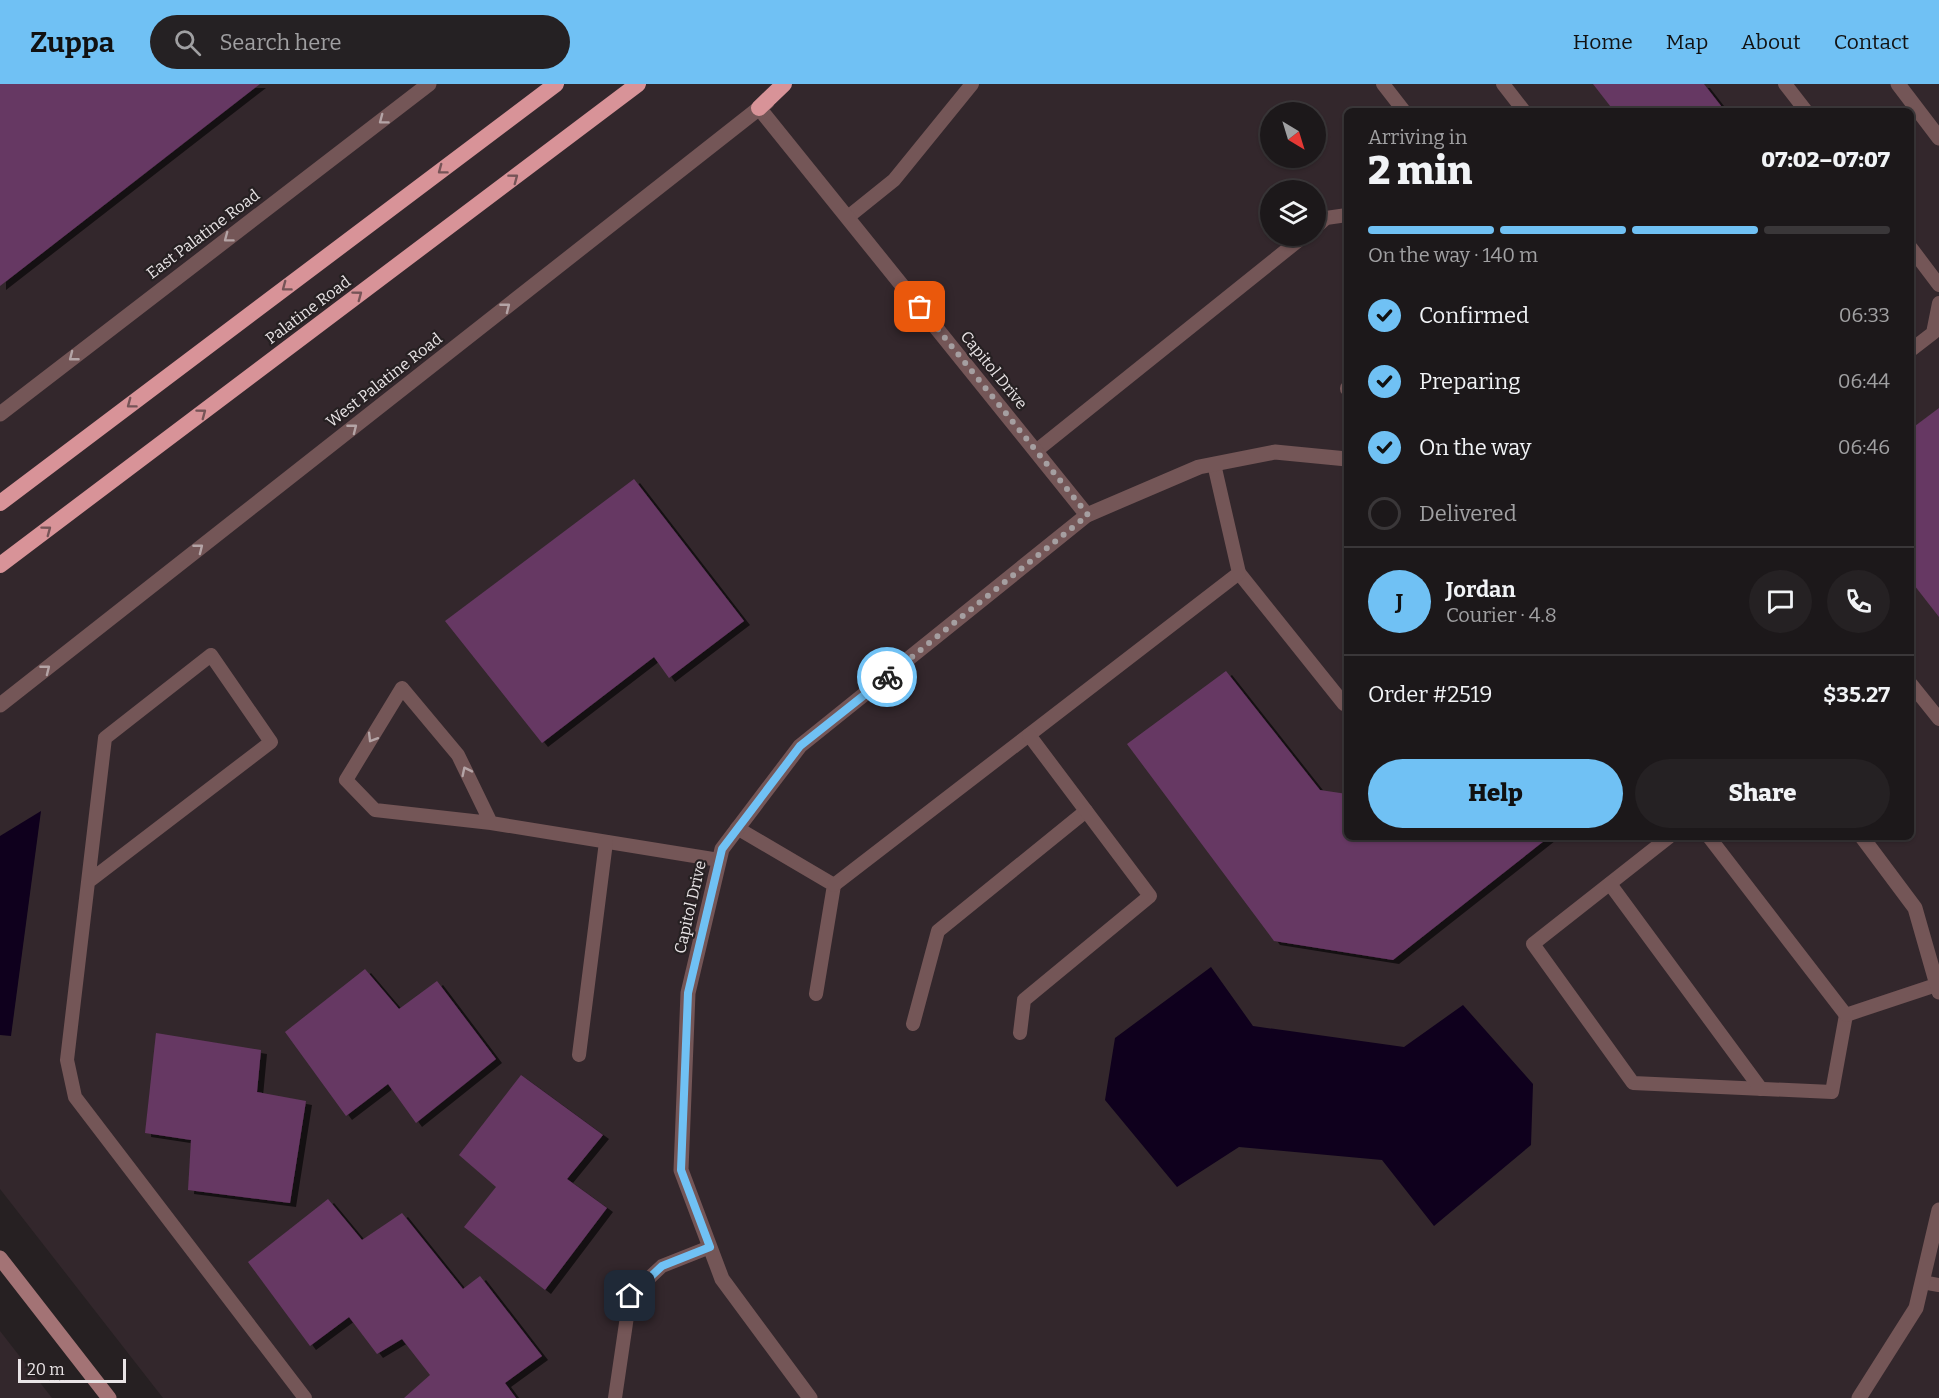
<!DOCTYPE html>
<html lang="en">
<head>
<meta charset="utf-8">
<style>
	:root { --surface:#1c181a; --page:#252123; --text:#f1f3f6; --muted:#a0a0a2; --line:#3a3739; --accent:#70c1f4 }
	body { margin:0; font-family:Bitter,serif; background:var(--page); color:var(--text); height:100vh; display:flex; flex-direction:column; font-size:22px; white-space:nowrap }
	* { box-sizing:border-box; margin:0 }
	p { font-size:20px; color:var(--muted) }
	.icon { flex:none; width:33px; height:33px; fill:none; stroke:currentColor; stroke-width:2; stroke-linecap:round; stroke-linejoin:round }
	.map { position:relative; flex:1; overflow:hidden }
	.drawer { position:absolute; left:1344px; top:24px; width:570px; height:732px; display:flex; flex-direction:column; background:var(--surface); border-radius:9px; box-shadow:0 2px 4px #0004,0 0 0 2px var(--line) }
	.drawer>* { flex:none }
	.needle { width:39px; rotate:142deg }
	.buttons { position:absolute; left:1260px; top:18px; display:grid; gap:12px }
	.buttons a { display:grid; place-items:center; width:66px; height:66px; border-radius:50%; background:var(--surface); box-shadow:0 2px 4px #0004,0 0 0 2px var(--line); font-size:30px }
	.scale { position:absolute; left:18px; bottom:15px; width:108px; box-sizing:border-box; padding-left:6px; border:3px solid #e9e4e6; border-top:0; font-size:16px; line-height:21px; white-space:nowrap; color:#e9e4e6; -webkit-text-stroke:4px #262022; paint-order:stroke }
	.pin { position:absolute; display:grid; place-items:center; width:51px; height:51px; color:#fff; margin:-26px; border-radius:12px; box-shadow:0 3px 9px #0006 }
	.courier { position:absolute; display:grid; place-items:center; width:60px; height:60px; margin:-30px; border:4px solid #70c1f4; border-radius:50%; background:#fff; color:#222; box-shadow:0 2px 8px #0007 }
	.summary em { font-style:normal; font-weight:800 }
	.summary div { display:flex; flex-direction:column-reverse }
	.summary { display:flex; align-items:center; justify-content:space-between; height:102px; padding:0 24px }
	h1 { font-size:39px; font-weight:800; line-height:45px }
	.bar { display:grid; grid-template-columns:repeat(4,1fr); gap:9px 6px; align-content:center; height:72px; padding:0 24px }
	.bar i { height:8px; border-radius:4px; background:var(--line) }
	.bar .current { background:var(--accent) }
	.bar p { grid-column:span 4 }
	.line { display:flex; align-items:center; gap:15px; padding:0 24px; border-top:2px solid var(--line) }
	.line div { flex:1 }
	.round { display:grid; place-items:center; flex:none; width:63px; height:63px; border-radius:32px; background:var(--page) }
	ol { padding:0 24px; list-style:none }
	li { display:flex; align-items:center; gap:18px; height:66px }
	li p { margin-inline-start:auto }
	li .icon { padding:6px; border-radius:50%; background:var(--accent); color:#111; stroke-width:4 }
	li:last-child { color:var(--muted) }
	li i { width:33px; height:33px; border:3px solid var(--line); border-radius:50% }
	.cta { display:flex; gap:12px; margin-top:auto; padding:12px 24px }
	.cta a { flex:1; height:69px; border-radius:36px; background:var(--accent); color:#111; font-size:24px; font-weight:800; line-height:69px; text-align:center }
	.cta a+a { background:var(--page); color:var(--text) }
	header { display:flex; align-items:center; gap:36px; box-sizing:border-box; height:84px; padding:0 30px; background:var(--accent); color:#111 }
	header strong { font-size:28px }
	nav { display:flex; gap:33px; margin-inline-start:auto; font-size:21px }
	.search { width:420px; height:54px; background:var(--page); display:flex; align-items:center; gap:15px; box-sizing:border-box; padding:0 21px; border-radius:33px; color:var(--muted); font-size:22px }
	.map>svg:first-child { display:block }
	.built { fill:#33272c; fill-rule:evenodd }
	.water { fill:#0f001d }
	.building { fill:#663863; filter:url(#shadow) }
	.lines { fill:none; stroke-linecap:round; stroke-linejoin:round }
	.service { stroke:#745657; stroke-width:14 }
	.minor { stroke:#745657; stroke-width:15 }
	.tertiary { stroke:#745657; stroke-width:15 }
	.secondary { stroke:#a37375; stroke-width:15 }
	.trunk { stroke:#d89398; stroke-width:16 }
	.oneway { stroke:#b4a4a6 }
	.oneway2 { stroke:#765457 }
	.done { stroke:#a59fa1; stroke-width:6; stroke-dasharray:0 10.8 }
	.route { stroke:#70c1f4; stroke-width:8 }
	.labels { text-anchor:middle; dominant-baseline:central; stroke-width:4.5; stroke-linejoin:round; paint-order:stroke }
	.street-label { font-size:16px; fill:#e9e4e6; stroke:#262022 }
</style>
</head>
<body>
<header>
<strong>Zuppa</strong>
<div class="search"><svg class="icon" aria-label="search" viewBox="0 0 24 24"><circle cx="10" cy="10" r="6"/><path d="M15 15l6 6"/></svg>Search here</div>
<nav><a>Home</a><a>Map</a><a>About</a><a>Contact</a></nav>
</header>
<div class="map">
<svg width="1939" height="1314" viewBox="0 0 1939 1314">
	<defs>
		<filter id="shadow"><feDropShadow dx="6" dy="4" stdDeviation="0" flood-color="#0009"/></filter>
	</defs>
	<rect width="100%" height="100%" fill="#262022"/>
	<g class="built">
		<path d="M0,0H1939V1314H163L0,1105ZM1347,27H1911V753H1347ZM1270,28H1316V74H1270ZM1270,106H1316V152H1270Z"/>
		<path d="M0,1247L52,1314H0Z"/>
	</g>
	<g class="water">
		<path d="M41,727L11,952L0,951V752Z"/>
		<path d="M1211,883L1253,942L1404,963L1463,921L1533,1000L1531,1061L1434,1142L1382,1076L1239,1063L1177,1103L1105,1016L1115,954Z"/>
	</g>
	<g class="building">
		<path d="M0,0H260L0,202Z"/>
		<path d="M1593,0H1704L1725,27H1614Z"/>
		<path d="M1939,324V533L1911,497V345Z"/>
		<path d="M634,395L744,537L669,594L654,573L542,659L445,537Z"/>
		<path d="M1226,587L1320,706L1347,710V753H1549L1393,876L1274,857L1127,660Z"/>
		<path d="M365,885L399,925L437,897L496,975L416,1039L388,1000L346,1032L285,948Z"/>
		<path d="M156,949L261,966L257,1008L306,1017L290,1119L188,1106L191,1056L145,1049Z"/>
		<path d="M521,991L603,1051L567,1095L607,1124L545,1206L464,1143L496,1103L459,1071Z"/>
		<path d="M328,1115L362,1156L402,1129L463,1205L480,1192L542,1272L505,1299L516,1314H404L430,1291L402,1255L377,1270L349,1233L310,1262L248,1178Z"/>
	</g>
	<g class="lines">
		<g class="service">
			<path d="M1383,0L1404,27"/>
			<path d="M1503,0L1524,27"/>
			<path d="M1785,0L1806,27"/>
			<path d="M848,133L894,96L972,0"/>
			<path d="M1316,143L1326,134L1347,131"/>
			<path d="M1911,164L1939,201"/>
			<path d="M1911,266L1933,249L1939,219"/>
			<path d="M1347,304V305"/>
			<path d="M1036,367L1304,152"/>
			<path d="M1239,489L1344,620H1347"/>
			<path d="M1911,600L1939,635"/>
			<path d="M491,739L458,671L402,604L346,696L375,726L491,739L719,776"/>
			<path d="M737,744L834,801L816,910"/>
			<path d="M1669,753L1533,860L1633,999L1832,1008L1846,931"/>
			<path d="M1709,753L1846,931L1939,900"/>
			<path d="M88,798L271,658L211,571L105,654L67,976L75,1013L305,1314"/>
			<path d="M1610,800L1761,1005"/>
			<path d="M834,801L1239,489L1214,380"/>
			<path d="M913,940L938,847L1086,727"/>
			<path d="M1020,949L1024,916L1150,812L1029,651"/>
			<path d="M579,971L606,758"/>
			<path d="M1922,1198L1939,1201"/>
			<path d="M615,1314L630,1212L662,1182L710,1163"/>
		</g>
		<g class="minor">
			<path d="M1898,0L1939,54"/>
			<path d="M759,24L1087,431"/>
			<path d="M1862,753L1915,824L1939,908"/>
			<path d="M810,1314L722,1195L681,1086L688,909L722,765L800,662L1087,431L1199,383L1275,368L1347,375"/>
			<path d="M1859,1314L1916,1224L1939,1126"/>
		</g>
		<g class="tertiary">
			<path d="M0,330L429,0"/>
			<path d="M0,621L767,18"/>
		</g>
		<path class="secondary" d="M0,1174L109,1314"/>
		<g class="trunk">
			<path d="M759,24L784,0"/>
			<path d="M0,419L556,0"/>
			<path d="M0,481L638,0"/>
		</g>
	</g>
	<defs><path id="oneway-chevron" d="M-2-3.5L2.5 0L-2 3.5" fill="none" stroke-width="1.6" stroke-linecap="round" stroke-linejoin="round" transform="scale(1.5)"/></defs>
	<g class="oneway">
		<use href="#oneway-chevron" transform="translate(383 36) rotate(143)"/>
		<use href="#oneway-chevron" transform="translate(228 154) rotate(143)"/>
		<use href="#oneway-chevron" transform="translate(506 223) rotate(-38)"/>
		<use href="#oneway-chevron" transform="translate(73 273) rotate(142)"/>
		<use href="#oneway-chevron" transform="translate(353 344) rotate(-38)"/>
		<use href="#oneway-chevron" transform="translate(199 464) rotate(-38)"/>
		<use href="#oneway-chevron" transform="translate(46 585) rotate(-38)"/>
		<use href="#oneway-chevron" transform="translate(372 654) rotate(121)"/>
		<use href="#oneway-chevron" transform="translate(466 687) rotate(-116)"/>
	</g>
	<g class="oneway2">
		<use href="#oneway-chevron" transform="translate(442 86) rotate(143)"/>
		<use href="#oneway-chevron" transform="translate(514 94) rotate(-37)"/>
		<use href="#oneway-chevron" transform="translate(286 203) rotate(143)"/>
		<use href="#oneway-chevron" transform="translate(358 211) rotate(-37)"/>
		<use href="#oneway-chevron" transform="translate(131 320) rotate(143)"/>
		<use href="#oneway-chevron" transform="translate(202 329) rotate(-37)"/>
		<use href="#oneway-chevron" transform="translate(47 446) rotate(-37)"/>
	</g>
	<g class="lines">
		<path class="done" d="M887,593L1088,431L920,223"/>
		<path class="route" d="M630,1212L662,1182L710,1163L681,1086L688,909L722,765L800,662L887,593"/>
	</g>
	<g class="labels">
		<g class="street-label">
			<text transform="translate(203 150) rotate(-37)">East Palatine Road</text>
			<text transform="translate(308 226) rotate(-37)">Palatine Road</text>
			<text transform="translate(994 286) rotate(51)">Capitol Drive</text>
			<text transform="translate(384 296) rotate(-38)">West Palatine Road</text>
			<text transform="translate(690 823) rotate(-77)">Capitol Drive</text>
		</g>
	</g>
</svg>
<div class="buttons">
<a><svg class="needle" viewBox="-14 -14 28 28"><path d="M0-13l5 13h-10z" fill="#e53935"/><path d="M0 13l5-13h-10z" fill="#a0a0a2"/></svg></a>
<a><svg class="icon" aria-label="layers" viewBox="0 0 24 24"><path d="M12 4l9 5-9 5-9-5zM3 14l9 5 9-5"/></svg></a>
</div>
<div class="scale">20 m</div>
<div class="pin" style="left:920px;top:223px;background:#ea580c"><svg class="icon" aria-label="bag" viewBox="0 0 24 24"><path d="M5 8h14l-1 12H6zM9 8a3 3 0 0 1 6 0"/></svg></div>
<div class="pin" style="left:630px;top:1212px;background:#1f2937"><svg class="icon" aria-label="home" viewBox="0 0 24 24"><path d="M3 11l9-7 9 7M6 9v11h12V9"/></svg></div>
<div class="courier" style="left:887px;top:593px"><svg class="icon" aria-label="bike" viewBox="0 0 24 24"><circle cx="6" cy="16" r="4"/><circle cx="18" cy="16" r="4"/><path d="M6 16l4-8h5l3 8M10 8l3 8H6M13 5h3"/></svg></div>
<section class="drawer">
<div class="summary"><div><h1>2 min</h1><p>Arriving in</p></div><em>07:02–07:07</em></div>
<div class="bar"><i class="current"></i><i class="current"></i><i class="current"></i><i></i><p>On the way · 140 m</p></div>
<ol>
<li><svg class="icon" aria-label="check" viewBox="0 0 24 24"><path d="M5 12l5 5 9-10"/></svg>Confirmed<p>06:33</p></li>
<li><svg class="icon" aria-label="check" viewBox="0 0 24 24"><path d="M5 12l5 5 9-10"/></svg>Preparing<p>06:44</p></li>
<li><svg class="icon" aria-label="check" viewBox="0 0 24 24"><path d="M5 12l5 5 9-10"/></svg>On the way<p>06:46</p></li>
<li><i></i>Delivered</li>
</ol>
<div class="line" style="height:108px"><b class="round" style="background:var(--accent);color:#111">J</b><div><b>Jordan</b><p>Courier · 4.8</p></div><a class="round"><svg class="icon" aria-label="chat" viewBox="0 0 24 24"><path d="M4 5h16v11H9l-5 4z"/></svg></a><a class="round"><svg class="icon" aria-label="phone" viewBox="0 0 24 24"><path d="M5 4h4l2 5-3 2q2 4 5 5l2-3 5 2v4C11 20 4 13 5 4z"/></svg></a></div>
<div class="line" style="height:78px"><div>Order #2519</div><b>$35.27</b></div>
<div class="cta"><a>Help</a><a>Share</a></div>
</section>
</div>
</body>
</html>
